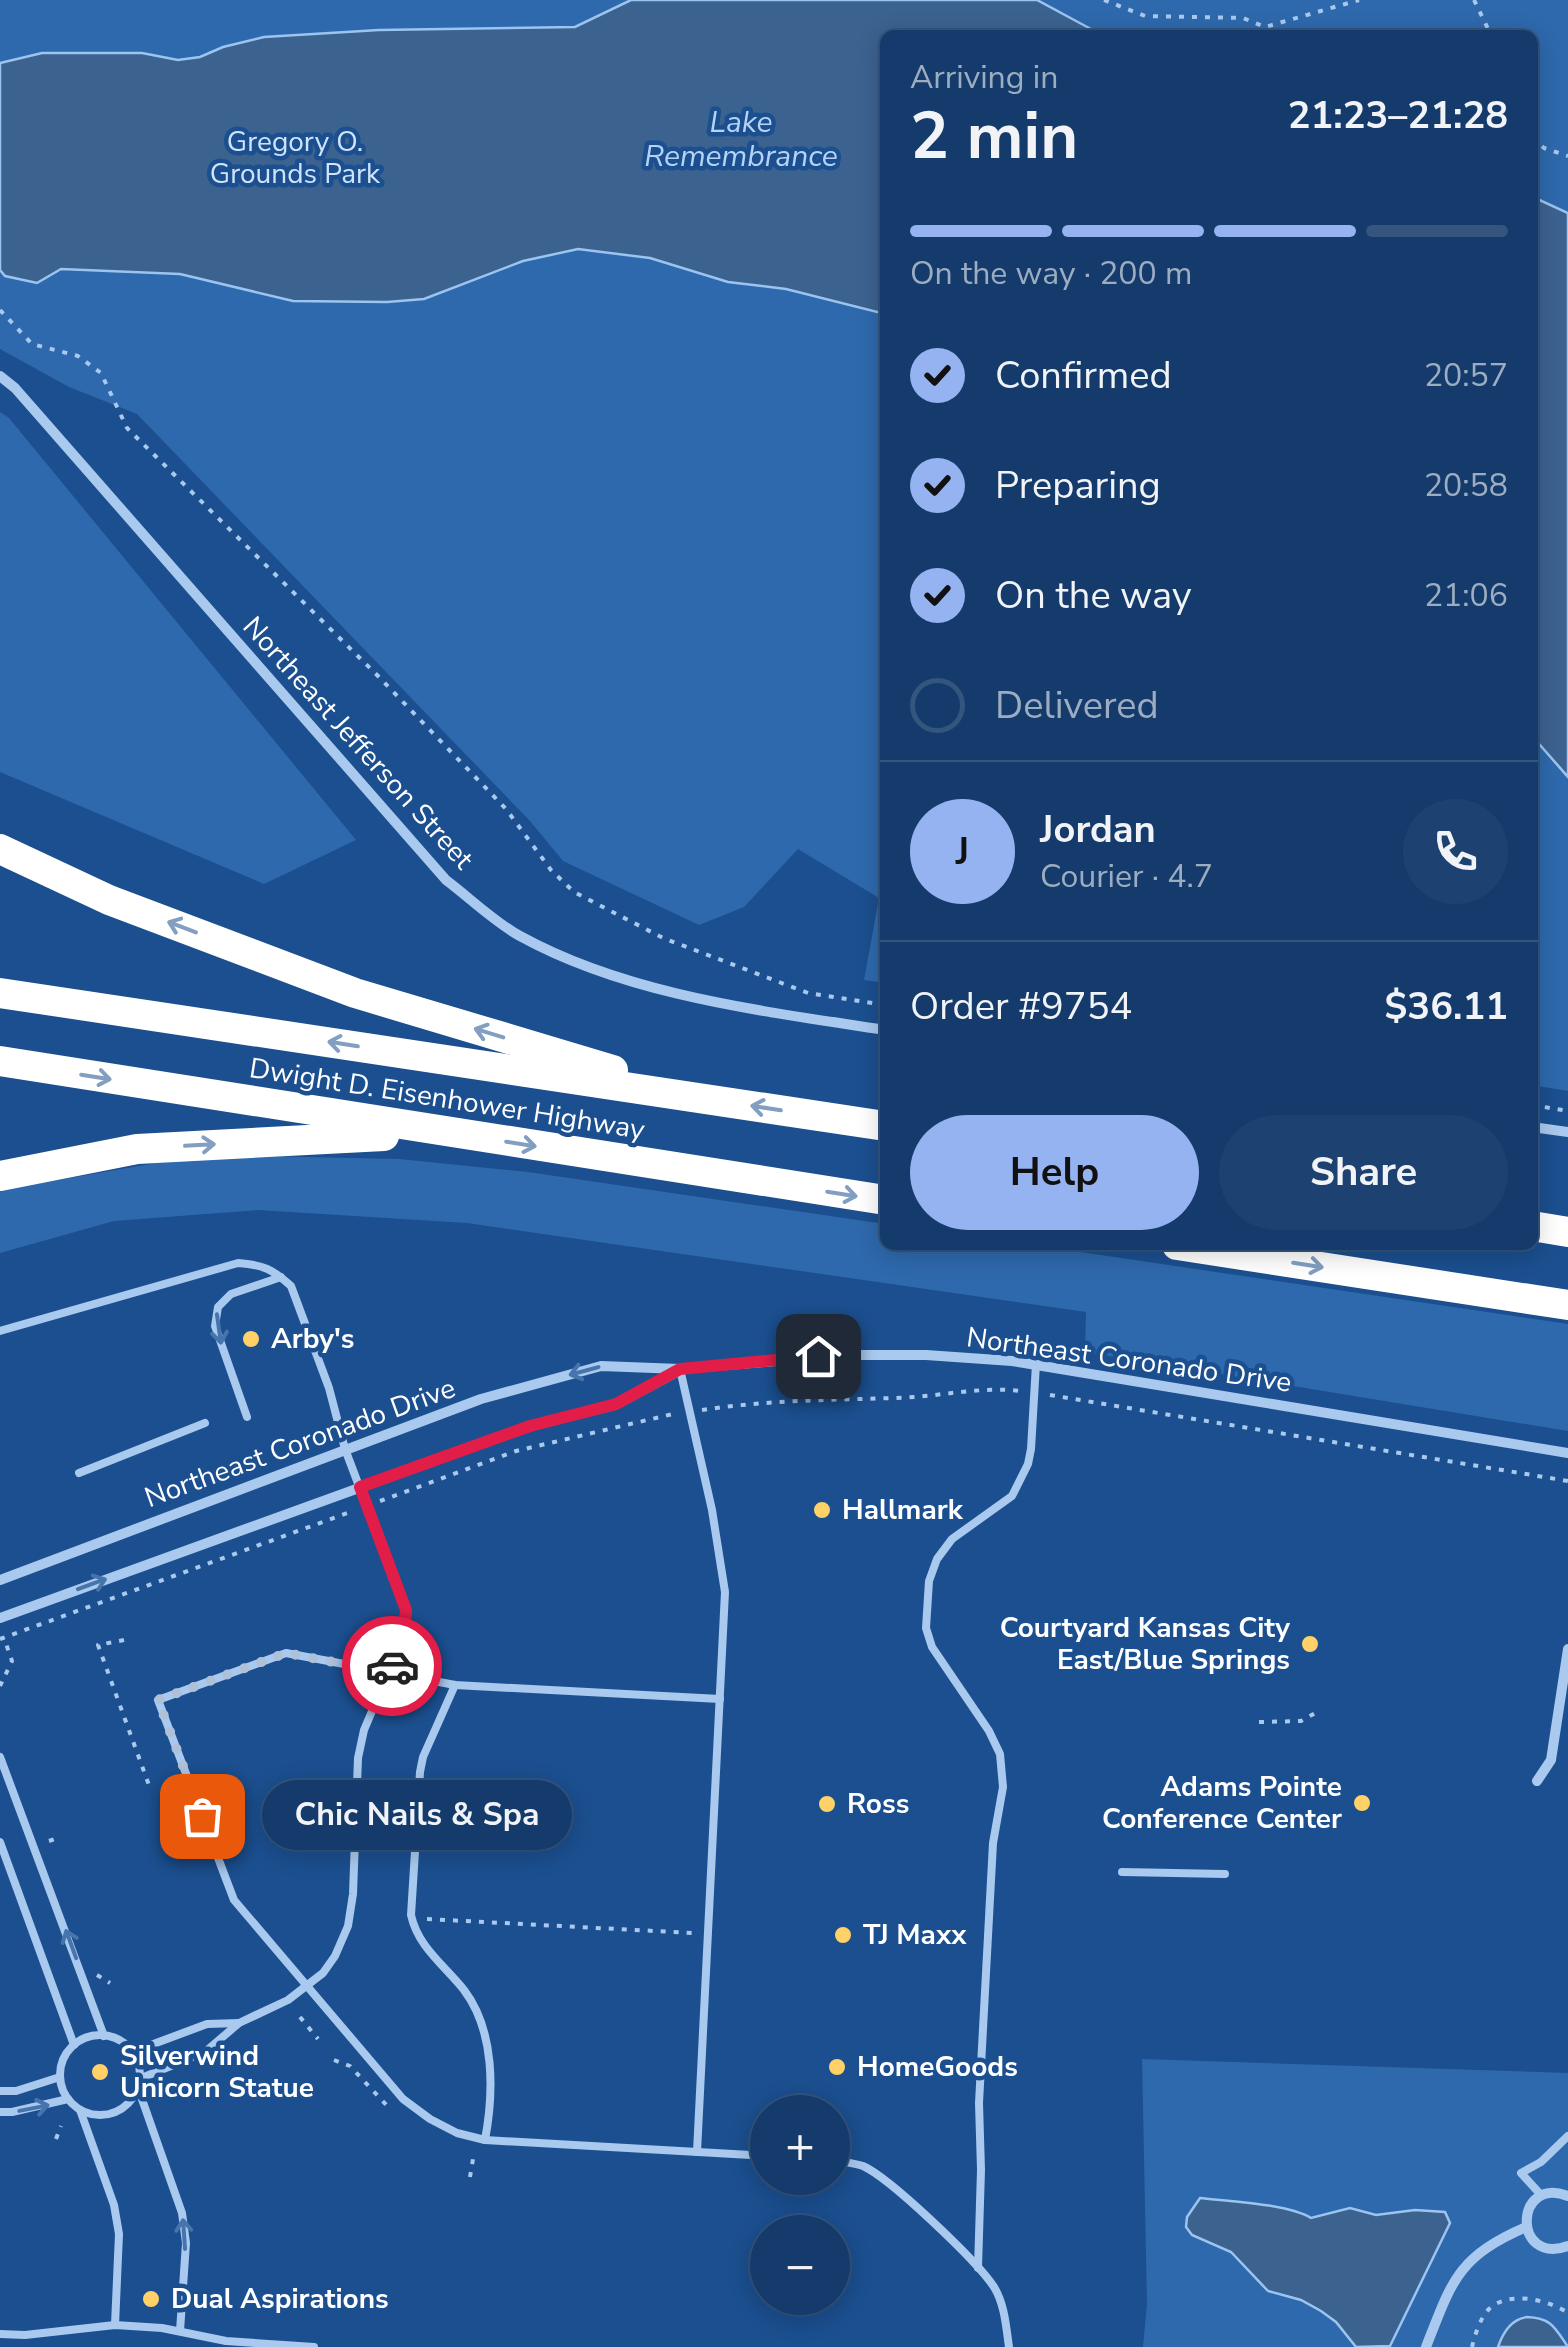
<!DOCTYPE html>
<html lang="en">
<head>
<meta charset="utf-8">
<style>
	:root { --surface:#143b6b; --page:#1d4271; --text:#f1f3f6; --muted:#9dadc1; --line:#33557e; --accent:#95b2f1 }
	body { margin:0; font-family:"Nunito Sans",sans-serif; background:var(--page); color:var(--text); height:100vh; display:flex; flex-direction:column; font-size:38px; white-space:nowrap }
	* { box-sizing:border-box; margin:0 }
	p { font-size:32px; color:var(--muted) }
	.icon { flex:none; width:55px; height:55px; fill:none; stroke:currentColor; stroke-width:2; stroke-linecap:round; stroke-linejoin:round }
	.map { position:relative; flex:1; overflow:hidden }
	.drawer { position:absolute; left:880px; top:30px; width:658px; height:1220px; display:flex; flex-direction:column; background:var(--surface); border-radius:15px; box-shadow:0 5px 25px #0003,0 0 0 2px var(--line) }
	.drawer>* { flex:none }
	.controls { position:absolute; left:750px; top:2095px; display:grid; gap:20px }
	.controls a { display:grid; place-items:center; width:100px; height:100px; border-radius:50%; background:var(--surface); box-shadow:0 5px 25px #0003,0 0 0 2px var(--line); font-size:50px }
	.pin { position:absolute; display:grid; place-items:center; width:85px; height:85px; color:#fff; margin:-42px; border-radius:20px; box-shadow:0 5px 15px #0006 }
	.courier { position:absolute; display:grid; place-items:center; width:100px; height:100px; margin:-50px; border:8px solid #e11d48; border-radius:50%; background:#fff; color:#222; box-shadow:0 2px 12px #0007 }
	.bubble { position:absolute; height:70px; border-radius:35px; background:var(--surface); box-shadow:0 5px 25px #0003,0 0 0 2px var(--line); font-size:32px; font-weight:700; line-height:70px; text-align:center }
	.summary em { font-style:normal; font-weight:700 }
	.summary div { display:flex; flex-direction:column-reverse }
	.summary { display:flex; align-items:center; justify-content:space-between; height:170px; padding:0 30px }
	h1 { font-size:65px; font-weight:700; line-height:75px }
	.bar { display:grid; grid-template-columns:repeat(4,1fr); gap:15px 10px; align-content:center; height:120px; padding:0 30px }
	.bar i { height:12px; border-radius:8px; background:var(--line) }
	.bar .on { background:var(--accent) }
	.bar p { grid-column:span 4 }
	.line { display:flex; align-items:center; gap:25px; padding:0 30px; border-top:2px solid var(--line) }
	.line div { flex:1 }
	.round { display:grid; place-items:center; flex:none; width:105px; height:105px; border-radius:52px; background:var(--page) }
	ol { padding:0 30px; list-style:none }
	li { display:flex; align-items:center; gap:30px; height:110px }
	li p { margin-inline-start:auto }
	li .icon { padding:10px; border-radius:50%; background:var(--accent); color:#111; stroke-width:4 }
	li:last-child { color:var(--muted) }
	li i { width:55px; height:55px; border:5px solid var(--line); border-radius:50% }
	.button { display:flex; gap:20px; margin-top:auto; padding:20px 30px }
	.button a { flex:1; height:115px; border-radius:60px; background:var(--accent); color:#111; font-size:40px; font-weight:700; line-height:115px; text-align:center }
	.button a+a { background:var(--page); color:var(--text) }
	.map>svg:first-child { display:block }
	.green { fill:#2e69ad }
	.water { fill:#3c6290; stroke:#9cc4f0; stroke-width:2.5 }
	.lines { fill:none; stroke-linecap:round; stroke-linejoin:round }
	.path { stroke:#a9c9ee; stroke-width:4; stroke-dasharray:5 8; stroke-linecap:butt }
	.lane { stroke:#a9c9ee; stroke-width:8 }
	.street { stroke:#a9c9ee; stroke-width:10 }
	.highway { stroke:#fff; stroke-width:30 }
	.oneway { stroke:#829ec1 }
	.oneway2 { stroke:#4674ac }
	.done { stroke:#afc1d8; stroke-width:10; stroke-dasharray:0 18 }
	.route { stroke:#e11d48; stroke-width:12 }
	.poi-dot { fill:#ffd166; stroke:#1b4f8f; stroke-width:4 }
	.labels { text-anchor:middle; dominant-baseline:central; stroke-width:9; stroke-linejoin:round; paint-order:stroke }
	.park-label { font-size:28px; fill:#cfe3fa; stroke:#1b4f8f }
	.street-label { font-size:28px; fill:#fff; stroke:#1b4f8f }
	.poi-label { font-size:28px; font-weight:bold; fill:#fff; stroke:#1b4f8f; text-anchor:start }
	.water-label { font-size:30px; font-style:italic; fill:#b5d3f5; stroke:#1b4f8f }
</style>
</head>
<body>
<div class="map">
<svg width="1568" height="2347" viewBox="0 0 1568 2347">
	<rect width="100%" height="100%" fill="#1b4f8f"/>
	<g class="green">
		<path d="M0,0H1568V1091L1532,1085V35H885V983L864,980L879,898L798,849L744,907L699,925L563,861L530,821L137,414L69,387L0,349Z"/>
		<path d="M0,412L9,418L356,840L264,884L0,772Z"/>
		<path d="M255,1156L399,1159L528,1172L885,1224V1245H1033L1568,1324V1431L1085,1352L1086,1312L467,1223L258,1210L114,1221L0,1253V1190L156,1163Z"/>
		<path d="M1142,2059L1568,2073V2347H1143L1147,2304Z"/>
	</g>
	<g class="water">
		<path d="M631,0H1037L1102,35H885V314L786,289L728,282L650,258L578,249L523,261L424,299L387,302L293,301L180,274L61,269L37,283L5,276L0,270V63L42,53H142L178,60L200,57L223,47L264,37L379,30L575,27Z"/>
		<path d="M1533,197L1568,213V777L1533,737Z"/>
		<path d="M1200,2198C1227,2201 1289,2204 1311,2218L1350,2208L1376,2215L1415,2210L1445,2212L1450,2223L1390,2346L1356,2347L1336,2322L1321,2311L1301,2300L1268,2291L1231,2252L1192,2235L1186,2227L1187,2217Z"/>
		<path d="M1527,2317C1552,2318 1555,2328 1568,2347H1498C1503,2332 1511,2319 1527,2317Z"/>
	</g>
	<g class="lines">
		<g class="path">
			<path d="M1104,0L1145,16L1243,18L1265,27L1359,0"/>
			<path d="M1474,0L1491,35"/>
			<path d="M1532,138L1544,148L1568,156"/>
			<path d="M0,310L32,344L78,356L101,373L127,428L378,676L506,809L551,870L574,892L663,938L808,993L885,1005"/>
			<path d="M1532,1105L1568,1111"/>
			<path d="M1050,1395L1568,1481"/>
			<path d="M702,1410C767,1400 831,1400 896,1398C938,1397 979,1386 1021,1391"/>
			<path d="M380,1501L516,1451L677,1413"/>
			<path d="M0,1639L353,1511"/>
			<path d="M124,1640L98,1645L150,1788"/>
			<path d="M0,1686L12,1661L4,1638"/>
			<path d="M1259,1722L1301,1721L1317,1712"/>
			<path d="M49,1841L60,1837"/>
			<path d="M427,1919L693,1933"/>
			<path d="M97,1975L110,1983"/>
			<path d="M300,2017L318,2039"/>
			<path d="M334,2060L350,2066L391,2110"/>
			<path d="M160,2090L174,2096"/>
			<path d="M56,2139L61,2126"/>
			<path d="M470,2177L474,2153"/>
			<path d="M1472,2347C1475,2335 1480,2318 1489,2309C1509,2290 1549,2300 1568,2313"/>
		</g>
		<g class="lane">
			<path d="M0,1331L238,1263C264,1265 272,1269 291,1286L329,1388L345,1449L406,1610L404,1636L364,1730L358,1758L353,1894L348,1926L335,1956L323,1973L288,2000L239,2023L205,2052L139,2079"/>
			<path d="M680,1369L712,1510L725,1592L697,2152"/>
			<path d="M247,1417L215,1326L218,1307L231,1294L281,1277"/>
			<path d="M79,1473L205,1423"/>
			<path d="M455,1685L423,1757L420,1772L411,1915C418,1947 444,1965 464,1990C495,2031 494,2092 485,2140"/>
			<path d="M720,1699L455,1685L286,1653L158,1700L234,1900L403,2099L430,2119L457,2133L485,2140L768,2156"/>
			<path d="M0,1757L104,2036"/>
			<path d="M0,1842L74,2045"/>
			<path d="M1122,1872L1225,1874"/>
			<circle cx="100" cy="2075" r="40"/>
			<path d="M132,2052L207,2024L239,2023"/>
			<path d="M138,2088L182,2213L186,2243L180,2331"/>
			<path d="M0,2091H16L60,2077"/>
			<path d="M80,2110L114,2205L119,2234L115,2325"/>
			<path d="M0,2112H12L68,2099"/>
			<path d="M832,2160C842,2162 854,2163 863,2166C890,2178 977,2261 994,2287C1005,2305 1006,2327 1009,2347"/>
			<path d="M1541,2195L1521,2173L1541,2162L1568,2136"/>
			<path d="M978,2268L981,2170L979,2103L993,1843L1003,1787L1000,1754L989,1731L932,1647L926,1628L929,1581L937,1559L952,1539L1012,1496L1028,1464L1031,1449L1036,1364"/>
			<path d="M0,2334L25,2335L115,2325L162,2328L226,2341L314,2347"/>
		</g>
		<g class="street">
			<path d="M0,376L15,388L446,880C470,898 494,922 520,936C629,996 764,1011 885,1030"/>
			<path d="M1532,1127L1568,1132"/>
			<path d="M0,1580L481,1399L601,1366L680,1369L848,1355H926L1012,1361L1568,1453"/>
			<path d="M0,1618L530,1426L615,1405L680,1370"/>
			<path d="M1537,1781L1551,1760L1568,1649"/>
			<path d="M1568,2196C1514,2175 1512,2266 1568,2246"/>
			<path d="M1426,2347C1452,2281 1457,2257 1526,2227"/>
		</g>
		<g class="highway">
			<path d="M0,849L109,900L355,993L613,1070"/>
			<path d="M0,993L885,1126"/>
			<path d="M0,1061L885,1200"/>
			<path d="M0,1176L137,1149L384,1136"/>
			<path d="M1532,1226L1568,1232"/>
			<path d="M1177,1245L1568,1305"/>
		</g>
	</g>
	<defs><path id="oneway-shaft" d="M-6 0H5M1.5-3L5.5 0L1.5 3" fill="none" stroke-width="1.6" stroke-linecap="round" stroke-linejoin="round" transform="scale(2.5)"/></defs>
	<g class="oneway">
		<use href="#oneway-shaft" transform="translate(182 927) rotate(-159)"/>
		<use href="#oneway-shaft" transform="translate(489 1033) rotate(-163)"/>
		<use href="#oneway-shaft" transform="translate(343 1044) rotate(-171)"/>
		<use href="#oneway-shaft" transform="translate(96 1077) rotate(9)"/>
		<use href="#oneway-shaft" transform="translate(766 1108) rotate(-171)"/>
		<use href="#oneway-shaft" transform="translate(521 1144) rotate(9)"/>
		<use href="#oneway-shaft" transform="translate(200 1145) rotate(-3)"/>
		<use href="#oneway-shaft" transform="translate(842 1194) rotate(9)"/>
		<use href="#oneway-shaft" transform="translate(1308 1265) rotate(9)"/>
	</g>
	<g class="oneway2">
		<use href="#oneway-shaft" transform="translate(219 1329) rotate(82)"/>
		<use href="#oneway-shaft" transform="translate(584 1371) rotate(165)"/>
		<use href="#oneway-shaft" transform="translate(92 1584) rotate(-20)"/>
		<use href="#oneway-shaft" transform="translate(71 1944) rotate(-110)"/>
		<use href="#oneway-shaft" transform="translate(34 2108) rotate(-11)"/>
		<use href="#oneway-shaft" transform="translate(184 2234) rotate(-94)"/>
	</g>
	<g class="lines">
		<path class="done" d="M202,1816L158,1700L286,1653L390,1673L392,1666"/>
		<path class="route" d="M392,1666L404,1636L406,1610L360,1487L530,1426L616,1404L680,1369L818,1356"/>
	</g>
	<g class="poi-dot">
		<circle cx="251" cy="1339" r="10"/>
		<circle cx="822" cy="1510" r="10"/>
		<circle cx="1310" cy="1644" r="10"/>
		<circle cx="1362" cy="1803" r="10"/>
		<circle cx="827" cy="1804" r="10"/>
		<circle cx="843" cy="1935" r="10"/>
		<circle cx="837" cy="2067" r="10"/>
		<circle cx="100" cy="2072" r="10"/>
		<circle cx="151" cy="2299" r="10"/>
	</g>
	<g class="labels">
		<g class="park-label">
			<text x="295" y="142">Gregory O.<tspan x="295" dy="32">Grounds Park</tspan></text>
		</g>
		<g class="street-label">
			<text transform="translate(358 743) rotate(48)">Northeast Jefferson Street</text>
			<text transform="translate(447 1099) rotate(9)">Dwight D. Eisenhower Highway</text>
			<text transform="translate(1129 1360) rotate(8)">Northeast Coronado Drive</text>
			<text transform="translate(300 1443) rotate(-20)">Northeast Coronado Drive</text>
		</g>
		<g class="poi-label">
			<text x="271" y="1339">Arby's</text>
			<text x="842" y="1510">Hallmark</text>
			<text x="1290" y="1628" text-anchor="end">Courtyard Kansas City<tspan x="1290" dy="32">East/Blue Springs</tspan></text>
			<text x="1342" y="1787" text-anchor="end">Adams Pointe<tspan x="1342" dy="32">Conference Center</tspan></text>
			<text x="847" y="1804">Ross</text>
			<text x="863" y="1935">TJ Maxx</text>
			<text x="120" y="2056">Silverwind<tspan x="120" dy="32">Unicorn Statue</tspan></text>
			<text x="857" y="2067">HomeGoods</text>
			<text x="171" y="2299">Dual Aspirations</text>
		</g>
		<g class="water-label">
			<text x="741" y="122">Lake<tspan x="741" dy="34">Remembrance</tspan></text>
		</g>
	</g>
</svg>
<div class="controls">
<a>+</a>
<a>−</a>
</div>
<div class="pin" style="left:202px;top:1816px;background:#ea580c"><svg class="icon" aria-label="bag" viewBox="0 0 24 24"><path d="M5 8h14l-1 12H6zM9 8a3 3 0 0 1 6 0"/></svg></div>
<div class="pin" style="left:818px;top:1356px;background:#1f2937"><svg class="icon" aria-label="home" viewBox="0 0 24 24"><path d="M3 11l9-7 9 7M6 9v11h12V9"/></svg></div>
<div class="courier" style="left:392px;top:1666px"><svg class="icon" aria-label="car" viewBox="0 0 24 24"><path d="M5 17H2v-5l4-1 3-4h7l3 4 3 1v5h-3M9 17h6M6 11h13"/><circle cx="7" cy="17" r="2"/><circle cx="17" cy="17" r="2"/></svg></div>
<div class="bubble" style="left:262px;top:1780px;width:310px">Chic Nails &amp; Spa</div>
<section class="drawer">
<div class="summary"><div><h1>2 min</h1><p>Arriving in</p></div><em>21:23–21:28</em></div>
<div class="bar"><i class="on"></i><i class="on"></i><i class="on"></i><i></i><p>On the way · 200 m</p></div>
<ol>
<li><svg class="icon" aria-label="check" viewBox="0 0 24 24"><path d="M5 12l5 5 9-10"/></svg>Confirmed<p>20:57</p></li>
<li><svg class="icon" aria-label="check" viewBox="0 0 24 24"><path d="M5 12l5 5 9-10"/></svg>Preparing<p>20:58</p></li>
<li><svg class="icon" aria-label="check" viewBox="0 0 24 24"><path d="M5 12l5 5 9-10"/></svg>On the way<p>21:06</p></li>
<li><i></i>Delivered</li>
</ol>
<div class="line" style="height:180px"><b class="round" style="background:var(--accent);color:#111">J</b><div><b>Jordan</b><p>Courier · 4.7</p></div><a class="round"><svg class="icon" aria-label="phone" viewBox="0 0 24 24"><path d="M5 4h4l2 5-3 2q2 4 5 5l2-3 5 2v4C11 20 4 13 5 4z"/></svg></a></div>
<div class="line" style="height:130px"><div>Order #9754</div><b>$36.11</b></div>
<div class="button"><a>Help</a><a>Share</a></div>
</section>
</div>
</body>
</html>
